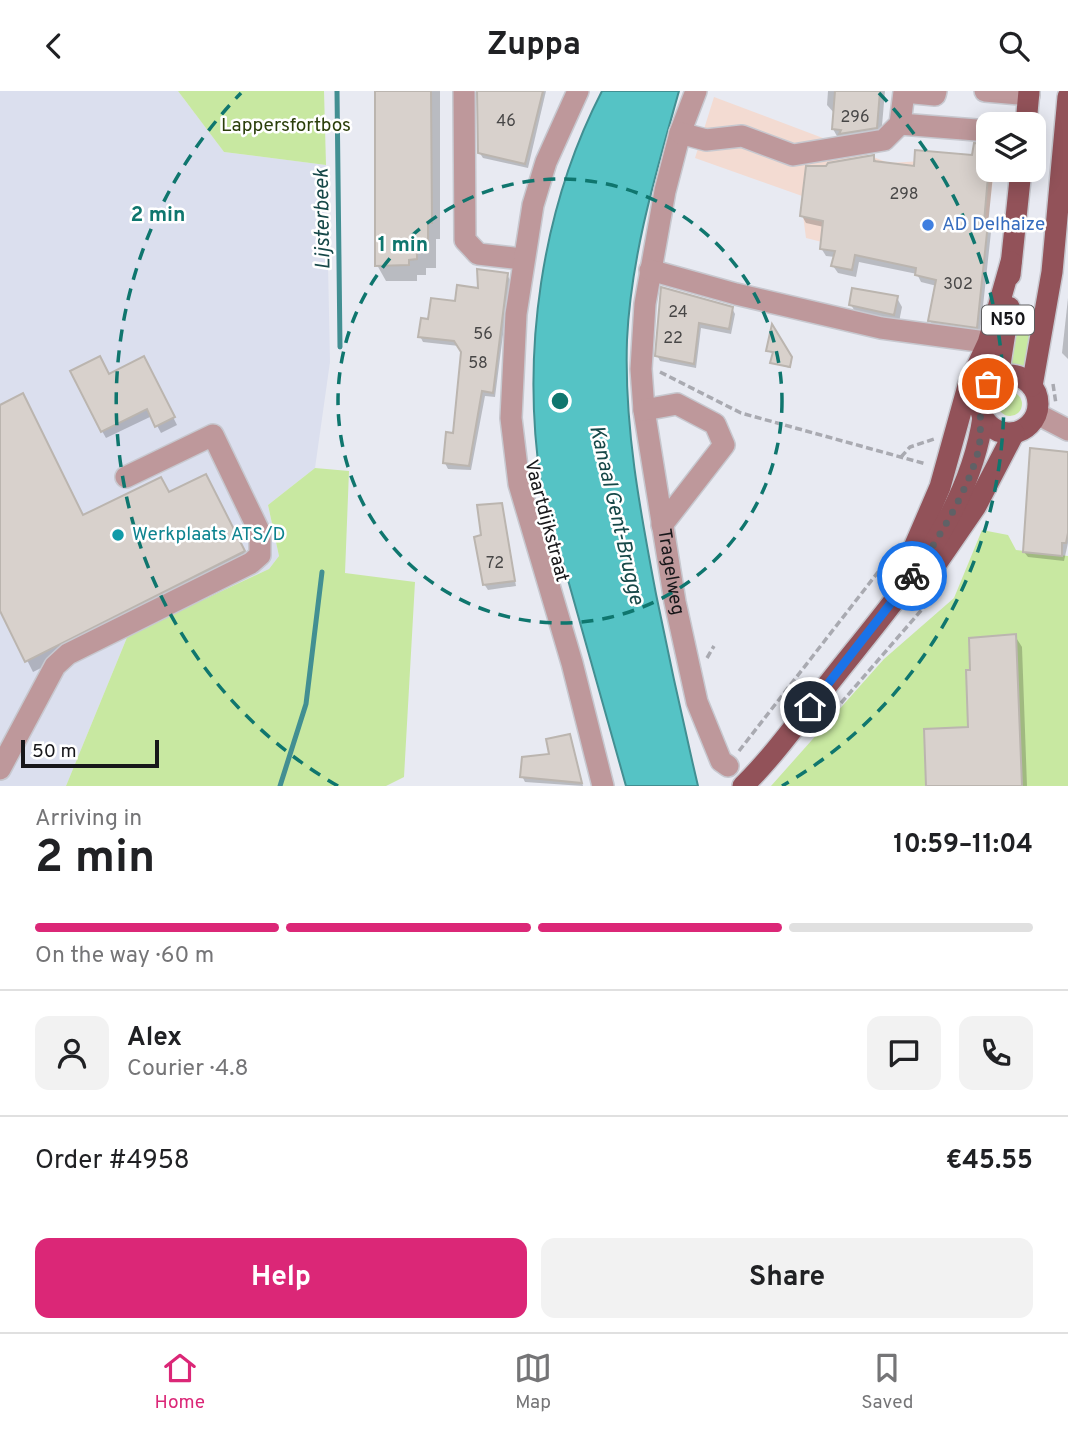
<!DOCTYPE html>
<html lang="en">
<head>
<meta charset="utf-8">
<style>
	:root { --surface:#fff; --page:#f2f2f2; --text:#202124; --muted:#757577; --line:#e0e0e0; --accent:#db2777 }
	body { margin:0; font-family:Overpass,sans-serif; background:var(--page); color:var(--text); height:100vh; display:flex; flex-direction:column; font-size:26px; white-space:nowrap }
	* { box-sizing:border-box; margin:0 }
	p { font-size:23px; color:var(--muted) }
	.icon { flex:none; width:38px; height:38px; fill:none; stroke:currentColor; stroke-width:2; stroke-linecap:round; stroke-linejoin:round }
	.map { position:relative; height:695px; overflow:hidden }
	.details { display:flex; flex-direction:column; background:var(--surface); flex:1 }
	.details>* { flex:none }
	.fabs { position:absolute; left:976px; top:21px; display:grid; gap:14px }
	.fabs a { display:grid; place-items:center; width:70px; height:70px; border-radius:14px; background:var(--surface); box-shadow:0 4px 18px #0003; font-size:35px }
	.scale { position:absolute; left:21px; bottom:18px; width:138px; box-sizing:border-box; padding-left:7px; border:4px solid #17171a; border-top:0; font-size:19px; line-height:24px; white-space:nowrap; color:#17171a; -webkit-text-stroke:5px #fff; paint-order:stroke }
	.pin { position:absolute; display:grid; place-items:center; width:60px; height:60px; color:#fff; margin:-30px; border:4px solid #fff; border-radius:50%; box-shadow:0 2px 7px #0007 }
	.courier { position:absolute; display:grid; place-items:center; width:70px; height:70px; margin:-35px; border:5px solid #1a73e8; border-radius:50%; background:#fff; color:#222; box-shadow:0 2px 9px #0007 }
	.overview em { font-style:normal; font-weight:700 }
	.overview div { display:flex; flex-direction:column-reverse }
	.overview { display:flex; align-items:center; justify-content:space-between; height:119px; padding:0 35px }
	h1 { font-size:46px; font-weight:700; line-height:52px }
	.bar { display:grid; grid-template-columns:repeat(4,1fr); gap:10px 7px; align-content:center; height:84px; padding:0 35px }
	.bar i { height:9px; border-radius:5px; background:var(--line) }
	.bar .selected { background:var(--accent) }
	.bar p { grid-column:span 4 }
	.line { display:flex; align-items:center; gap:18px; padding:0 35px; border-top:2px solid var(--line) }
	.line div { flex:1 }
	.round { display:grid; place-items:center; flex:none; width:74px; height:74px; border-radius:14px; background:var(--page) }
	.primary-button { display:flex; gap:14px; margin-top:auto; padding:14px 35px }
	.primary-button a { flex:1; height:80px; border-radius:14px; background:var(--accent); color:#fff; font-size:28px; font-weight:700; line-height:80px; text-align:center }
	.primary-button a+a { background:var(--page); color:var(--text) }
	header { display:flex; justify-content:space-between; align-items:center; height:91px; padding:0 35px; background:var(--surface); font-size:32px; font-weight:700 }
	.tab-bar { display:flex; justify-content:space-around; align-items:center; height:98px; border-top:2px solid var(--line); background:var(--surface); font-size:19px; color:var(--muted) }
	.tab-bar a { display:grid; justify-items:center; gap:4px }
	.tab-bar .selected { color:var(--accent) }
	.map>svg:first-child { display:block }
	.commercial { fill:#f3dbd2 }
	.built { fill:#dbdfee }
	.green { fill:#c8e8a1 }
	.water { fill:#55c3c5; stroke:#428f92; stroke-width:2 }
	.shadow { fill:#0003 }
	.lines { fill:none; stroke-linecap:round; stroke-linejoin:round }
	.stream { stroke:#428f92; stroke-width:5 }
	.building { fill:#d8d1cc; stroke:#bbb5af; stroke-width:2 }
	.minor-casing { stroke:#c7c8cf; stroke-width:24 }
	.major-casing { stroke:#c7c8cf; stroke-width:24 }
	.path { stroke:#a9aab1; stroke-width:3.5; stroke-dasharray:7 3.5; stroke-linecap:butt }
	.minor { stroke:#be989b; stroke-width:21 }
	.major { stroke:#925259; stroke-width:21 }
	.done { stroke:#606166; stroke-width:7; stroke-dasharray:0 12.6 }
	.route { stroke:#1a73e8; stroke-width:9 }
	.ring { fill:none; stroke:#0f766e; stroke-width:3.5; stroke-dasharray:12 9 }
	.shop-dot { fill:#3f7fe0; stroke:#fff; stroke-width:2.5 }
	.culture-dot { fill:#0f9aa8; stroke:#fff; stroke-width:2.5 }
	.labels { text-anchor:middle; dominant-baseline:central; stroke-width:5; stroke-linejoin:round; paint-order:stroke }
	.number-label { font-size:16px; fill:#474646 }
	.shield { fill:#fff; stroke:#5d5d5f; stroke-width:2 }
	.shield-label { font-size:18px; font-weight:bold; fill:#17171a }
	.park-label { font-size:19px; fill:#2b3f0b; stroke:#fff }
	.shop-label { font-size:19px; fill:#366cbe; stroke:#fff; text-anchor:start }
	.street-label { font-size:19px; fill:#17171a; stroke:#fff }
	.culture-label { font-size:19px; fill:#0d838f; stroke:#fff; text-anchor:start }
	.water-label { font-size:21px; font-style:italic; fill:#164848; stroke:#fff }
	.centre { fill:#0f766e; stroke:#fff; stroke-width:3.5 }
	.ring-label { font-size:21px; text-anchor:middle; font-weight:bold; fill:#0f766e; stroke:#fff; stroke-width:5; stroke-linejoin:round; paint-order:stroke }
</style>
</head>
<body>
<header><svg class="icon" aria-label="back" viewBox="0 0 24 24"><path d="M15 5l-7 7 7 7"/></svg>Zuppa<svg class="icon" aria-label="search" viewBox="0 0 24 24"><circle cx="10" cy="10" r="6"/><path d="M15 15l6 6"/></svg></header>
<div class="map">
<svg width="1068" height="695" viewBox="0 0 1068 695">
	<rect width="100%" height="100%" fill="#e8eaf2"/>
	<path class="commercial" d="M714,6L889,72L989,66V79H994L984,164L830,153L806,147L801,109L819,111L695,67Z"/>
	<path class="built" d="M0,0H178L224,61L326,74L330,271L315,377L268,414L279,465L269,478L128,544L66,695H0Z"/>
	<g class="green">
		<path d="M178,0H324L326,74L224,61Z"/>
		<path d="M1014,220L1036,226L1028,278L1006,274Z"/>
		<circle cx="1010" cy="313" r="12"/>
		<path d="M315,377L349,380L345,482L415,491L404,686L386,695H66L128,544L269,478L279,465L268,414Z"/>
		<path d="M982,439L1008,444L1016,459L1068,465V695H771L884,568L954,507Z"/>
	</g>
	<path class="water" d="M602,0H679C656,82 631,164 627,249C624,335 640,419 656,503C669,567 683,631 698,695H626L541,393C521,262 541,118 602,0Z"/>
	<g class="shadow">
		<path d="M377,0H440V148H436V177H426V184H417V190H386L377,174Z"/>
		<path d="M478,0H546L528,77L483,67L479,61Z"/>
		<path d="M828,0H885L881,46L838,47L833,38L835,23L827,14Z"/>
		<path d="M986,55L989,79L993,83L988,135L991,141L980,243L934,237L930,230L937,195L921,191L917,183L859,171L856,186L838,182L833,175L835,166L826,165L821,157L824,136L806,132L802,125L827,76L874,66L877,72L916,77L974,66Z"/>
		<path d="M507,184L510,189L495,306L485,305L471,379L448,378L445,372L454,344L463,261L459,255L423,251L420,245L430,230Z"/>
		<path d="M663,198L732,217L735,223L731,243L701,237L696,277L660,270L657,264Z"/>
		<path d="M897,207L902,216L899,231L856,222L851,214Z"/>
		<path d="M1068,207V268L1062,262Z"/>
		<path d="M772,237L792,269L790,277L772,272L774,263L768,260Z"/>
		<path d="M147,274L177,334L161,342L152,325L106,347L102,340L108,285Z"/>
		<path d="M0,316L83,426L212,396L250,472L33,581L0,515Z"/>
		<path d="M1068,365V452L1064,470L1028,466L1024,461Z"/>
		<path d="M501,414L516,495L488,499L484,493L483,446Z"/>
		<path d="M1015,545L1022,556L1027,695H928L970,638Z"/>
		<path d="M569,645L583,695L525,691L522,685L551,664Z"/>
	</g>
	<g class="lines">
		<g class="stream">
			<path d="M337,0L340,256"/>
			<path d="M280,695L306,613L322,481"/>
		</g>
	</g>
	<g class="building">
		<path d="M375,0H431L432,132H428V161H417V168L409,169V174L375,175Z"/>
		<path d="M477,0H543L525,73L478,62Z"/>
		<path d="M835,0H880L877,37L839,43L841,39L832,38Z"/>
		<path d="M974,52L987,53L985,73L989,74L984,131L988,132L977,237L928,230L936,189L915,184L916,177L855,164L852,179L831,175L835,160L820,158L823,130L800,125L806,75H826L828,72L874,64V70L914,75L915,59L972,64Z"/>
		<path d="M477,178L508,182L493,302L482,300L469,375L443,372L446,341L453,342L461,261L454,250L418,246L421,227L428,228L431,207L455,210L457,194L478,197Z"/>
		<path d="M661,196L733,216L729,238L699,232L694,273L655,265Z"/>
		<path d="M852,197L898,205L894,224L849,214Z"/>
		<path d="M772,233L792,266L790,276L770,272L773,261L766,260Z"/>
		<path d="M100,265L109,283L144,265L175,326L155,336L147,318L101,341L70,280Z"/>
		<path d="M23,302L83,424L161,386L169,401L206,383L245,460L25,571L0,520V314Z"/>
		<path d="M1030,357L1068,361V442L1066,452H1062V465L1023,461Z"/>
		<path d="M502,412L515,490L483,494L474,446L481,444L477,414Z"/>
		<path d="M1016,543L1022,695H926L924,638L968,636L966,579H970L969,547Z"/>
		<path d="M570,643L582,692L520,686L522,666L549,663L546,648Z"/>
	</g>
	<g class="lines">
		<defs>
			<g id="minor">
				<path d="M464,0L465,149L478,163L522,168"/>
				<path d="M578,0L546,71L533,114L516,223L511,327L519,393L572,572L603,695"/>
				<path id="s1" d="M696,0L680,42L665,100L645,213L641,278L644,319L675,511L697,611L721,670L728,675"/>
				<path d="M985,0L1029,4"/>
				<path d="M900,33L989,40"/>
				<path d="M680,42L706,49L742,45L793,64L884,49L900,33L904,1L935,4L936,0"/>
				<path d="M650,179L736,203L881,237L978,250"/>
				<path d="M644,319L677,313L715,333L724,354L662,434"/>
				<path d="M1037,323L1068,339"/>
				<path d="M0,678L55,575L68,563L251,472L260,464V442L213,344L126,386"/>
			</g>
			<g id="major">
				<path d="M1026,33L1029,0"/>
				<path d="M1010,184L1021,79"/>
				<circle cx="1009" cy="313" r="29"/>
				<path d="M998,286L1009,216"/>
				<path d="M1032,295L1052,181L1068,6"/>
				<path d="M909,468L940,396L968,295L988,252L1011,171"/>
				<path d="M934,476L976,415L1014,342"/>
				<path d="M743,695C775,664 801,626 829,592C891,513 969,429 983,326"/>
			</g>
		</defs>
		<use href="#minor" class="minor-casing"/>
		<use href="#major" class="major-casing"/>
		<g class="path">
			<path d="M660,281L741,322L926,373"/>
			<path d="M1053,293L1056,313"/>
			<path d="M901,366L910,356L934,348"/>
			<path d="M707,567L714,555"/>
			<path d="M841,612L944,493"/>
			<path d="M739,660L889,467"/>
		</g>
		<use href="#minor" class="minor"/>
		<use href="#major" class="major"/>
	</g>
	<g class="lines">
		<path class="done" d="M912,485C936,453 968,399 978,361C984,337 975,313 988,293"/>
		<path class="route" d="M810,616L912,485"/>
	</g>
	<g class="ring">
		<circle cx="560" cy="310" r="222"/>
		<path d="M338 695A444 444 0 0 1 241 2M879 2A444 444 0 0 1 782 695"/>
	</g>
	<circle class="shop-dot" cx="928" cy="134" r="7"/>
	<circle class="culture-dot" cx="118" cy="444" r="7"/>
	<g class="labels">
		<g class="number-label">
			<text x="855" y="27">296</text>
			<text x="506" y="31">46</text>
			<text x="904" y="104">298</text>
			<text x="958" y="194">302</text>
			<text x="678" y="222">24</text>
			<text x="483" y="244">56</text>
			<text x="673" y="248">22</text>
			<text x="478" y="273">58</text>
			<text x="495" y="473">72</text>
		</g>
		<rect class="shield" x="982" y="214.5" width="52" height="29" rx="5"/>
		<g class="shield-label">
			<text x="1008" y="229">N50</text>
		</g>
		<g class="park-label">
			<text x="286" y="35">Lappersfortbos</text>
		</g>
		<g class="shop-label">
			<text x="942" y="134">AD Delhaize</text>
		</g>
		<g class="street-label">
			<text transform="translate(546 430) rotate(75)">Vaartdijkstraat</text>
			<text stroke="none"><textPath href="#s1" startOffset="490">Tragelweg</textPath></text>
		</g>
		<g class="culture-label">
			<text x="132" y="444">Werkplaats ATS/D</text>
		</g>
		<g class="water-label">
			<text transform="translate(323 128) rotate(-91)">Lijsterbeek</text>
			<text transform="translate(616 424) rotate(77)">Kanaal Gent-Brugge</text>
		</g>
	</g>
	<circle cx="560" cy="310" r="10" class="centre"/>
	<g class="ring-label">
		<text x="158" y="130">2 min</text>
		<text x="403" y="160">1 min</text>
	</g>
</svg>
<div class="fabs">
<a><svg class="icon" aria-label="layers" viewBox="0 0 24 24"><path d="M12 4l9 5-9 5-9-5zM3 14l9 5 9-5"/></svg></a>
</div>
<div class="scale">50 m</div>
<div class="pin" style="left:988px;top:293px;background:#ea580c"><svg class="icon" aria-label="bag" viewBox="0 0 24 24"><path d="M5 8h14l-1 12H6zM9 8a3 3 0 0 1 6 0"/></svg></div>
<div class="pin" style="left:810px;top:616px;background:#1f2937"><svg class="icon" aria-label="home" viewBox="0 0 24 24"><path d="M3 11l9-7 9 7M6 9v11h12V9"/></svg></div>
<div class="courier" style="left:912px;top:485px"><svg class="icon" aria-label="bike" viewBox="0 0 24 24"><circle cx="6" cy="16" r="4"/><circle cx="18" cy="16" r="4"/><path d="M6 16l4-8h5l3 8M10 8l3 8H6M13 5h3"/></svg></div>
</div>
<section class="details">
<div class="overview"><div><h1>2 min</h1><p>Arriving in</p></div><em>10:59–11:04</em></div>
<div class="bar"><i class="selected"></i><i class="selected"></i><i class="selected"></i><i></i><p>On the way · 60 m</p></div>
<div class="line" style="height:126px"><a class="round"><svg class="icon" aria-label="person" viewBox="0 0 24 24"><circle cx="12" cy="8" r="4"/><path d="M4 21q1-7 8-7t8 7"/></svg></a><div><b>Alex</b><p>Courier · 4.8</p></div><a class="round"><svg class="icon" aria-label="chat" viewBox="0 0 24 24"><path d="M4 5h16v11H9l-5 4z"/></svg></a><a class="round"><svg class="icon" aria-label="phone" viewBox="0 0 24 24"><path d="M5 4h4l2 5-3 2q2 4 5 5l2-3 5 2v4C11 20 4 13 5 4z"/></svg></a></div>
<div class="line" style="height:91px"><div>Order #4958</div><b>€45.55</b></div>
<div class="primary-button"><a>Help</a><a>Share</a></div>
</section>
<nav class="tab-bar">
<a class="selected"><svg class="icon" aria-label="home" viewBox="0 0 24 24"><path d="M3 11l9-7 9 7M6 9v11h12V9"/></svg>Home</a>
<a><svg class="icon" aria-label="map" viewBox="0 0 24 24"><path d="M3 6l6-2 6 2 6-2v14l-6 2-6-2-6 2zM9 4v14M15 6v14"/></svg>Map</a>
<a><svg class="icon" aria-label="saved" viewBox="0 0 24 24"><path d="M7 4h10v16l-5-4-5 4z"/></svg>Saved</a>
</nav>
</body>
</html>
